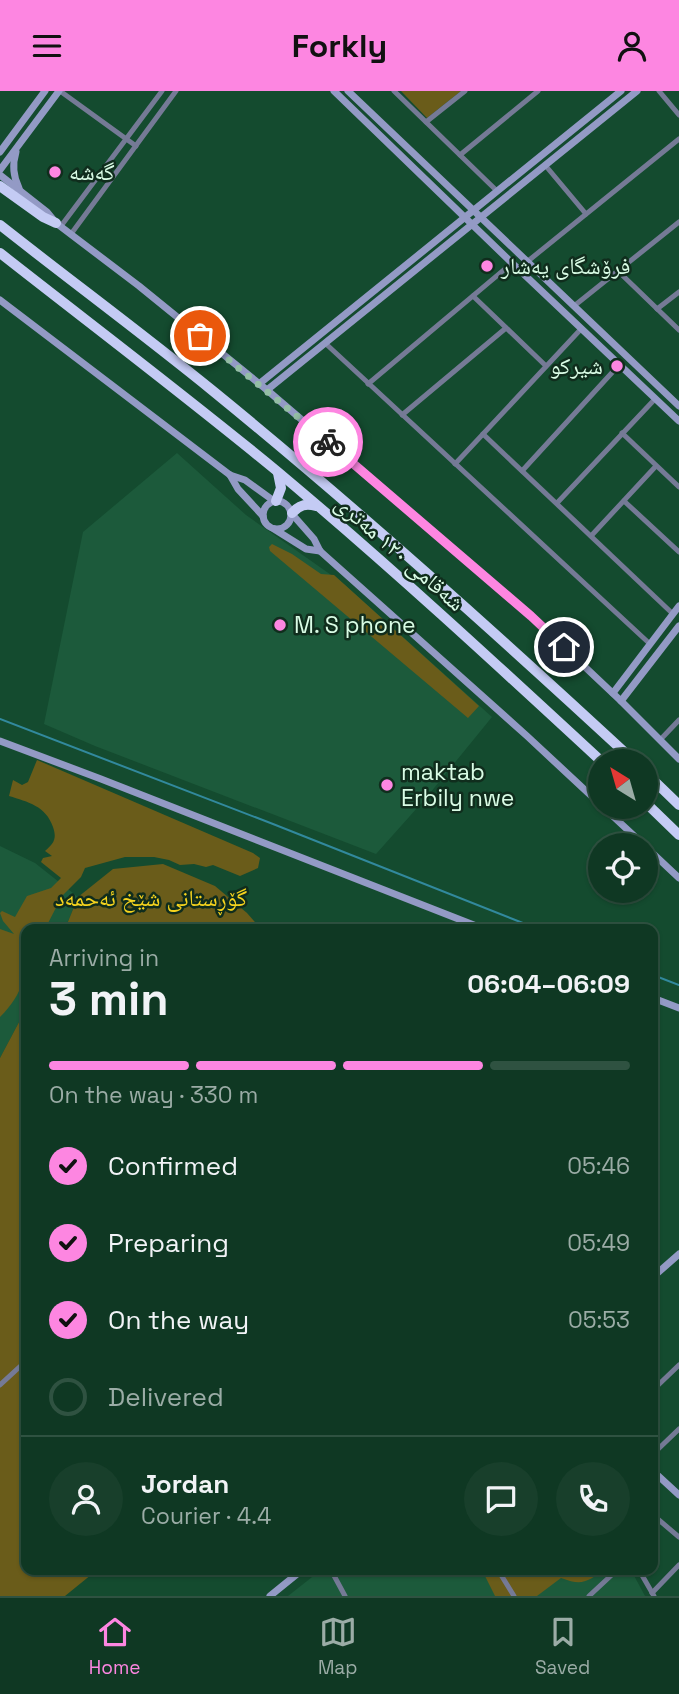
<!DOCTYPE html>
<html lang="en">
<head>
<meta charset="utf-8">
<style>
	:root { --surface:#0f3823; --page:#183f2b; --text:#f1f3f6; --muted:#9baca6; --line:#2f5241; --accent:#fd86e1 }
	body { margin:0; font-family:"Space Grotesk","Noto Naskh Arabic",sans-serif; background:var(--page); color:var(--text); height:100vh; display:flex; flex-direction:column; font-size:26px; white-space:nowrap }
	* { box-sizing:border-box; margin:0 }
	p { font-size:23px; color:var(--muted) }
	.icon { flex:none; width:38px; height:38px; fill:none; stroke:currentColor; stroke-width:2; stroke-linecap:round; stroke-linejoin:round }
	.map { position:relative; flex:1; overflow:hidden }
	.details { position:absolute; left:21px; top:833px; width:637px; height:651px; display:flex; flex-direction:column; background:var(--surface); border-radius:14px; box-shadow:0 2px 5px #0004,0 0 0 2px var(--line) }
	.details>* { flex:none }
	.needle { width:46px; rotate:323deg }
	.tools { position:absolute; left:588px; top:658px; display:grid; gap:14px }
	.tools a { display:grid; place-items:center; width:70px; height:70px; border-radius:50%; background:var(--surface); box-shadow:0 2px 5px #0004,0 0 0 2px var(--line); font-size:35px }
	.pin { position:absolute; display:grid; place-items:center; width:60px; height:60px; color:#fff; margin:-30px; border:4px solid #fff; border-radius:50%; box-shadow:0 2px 7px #0007 }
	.courier { position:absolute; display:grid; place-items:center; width:70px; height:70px; margin:-35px; border:5px solid #fd86e1; border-radius:50%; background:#fff; color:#222; box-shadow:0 2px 9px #0007 }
	.summary em { font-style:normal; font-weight:700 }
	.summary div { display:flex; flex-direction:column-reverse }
	.summary { display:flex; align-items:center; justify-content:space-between; height:119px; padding:0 28px }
	h1 { font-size:46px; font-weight:700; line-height:52px }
	.bar { display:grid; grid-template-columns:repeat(4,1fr); gap:10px 7px; align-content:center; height:84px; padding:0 28px }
	.bar i { height:9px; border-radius:5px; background:var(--line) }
	.bar .selected { background:var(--accent) }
	.bar p { grid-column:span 4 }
	.line { display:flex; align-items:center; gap:18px; padding:0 28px; border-top:2px solid var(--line) }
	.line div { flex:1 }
	.round { display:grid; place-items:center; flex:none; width:74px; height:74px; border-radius:37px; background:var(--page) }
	ol { padding:0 28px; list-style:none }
	li { display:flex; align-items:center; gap:21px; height:77px }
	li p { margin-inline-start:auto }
	li .icon { padding:7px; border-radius:50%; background:var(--accent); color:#111; stroke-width:4 }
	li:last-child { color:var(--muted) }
	li i { width:38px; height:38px; border:4px solid var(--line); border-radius:50% }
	header { display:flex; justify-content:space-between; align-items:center; height:91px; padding:0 28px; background:var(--accent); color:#111; font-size:32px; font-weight:700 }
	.menu { display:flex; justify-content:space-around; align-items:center; height:98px; border-top:2px solid var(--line); background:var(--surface); font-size:19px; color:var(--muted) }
	.menu a { display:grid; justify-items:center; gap:4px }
	.menu .selected { color:var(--accent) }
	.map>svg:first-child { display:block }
	.built { fill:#1c5a3b }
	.green { fill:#6a5c1a }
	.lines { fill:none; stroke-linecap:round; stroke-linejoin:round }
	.stream { stroke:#32899d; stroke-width:2 }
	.street { stroke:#757a96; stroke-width:5 }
	.secondary { stroke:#939ac5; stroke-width:7 }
	.highway { stroke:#c4cbf4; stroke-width:10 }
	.done { stroke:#94bea5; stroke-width:7; stroke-dasharray:0 12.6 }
	.route { stroke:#fd86e1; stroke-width:9 }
	.poi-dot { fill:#fd86e1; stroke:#102d1d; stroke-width:2.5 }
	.labels { text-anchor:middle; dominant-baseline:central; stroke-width:5; stroke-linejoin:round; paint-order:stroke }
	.poi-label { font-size:23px; fill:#d9fce5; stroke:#102d1d; text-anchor:start }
	.street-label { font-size:23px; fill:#d9fce5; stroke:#102d1d }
	.park-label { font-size:23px; fill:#f6d41e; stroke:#102d1d }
</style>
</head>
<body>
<header><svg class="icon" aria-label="menu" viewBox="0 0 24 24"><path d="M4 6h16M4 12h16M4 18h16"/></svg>Forkly<svg class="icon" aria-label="person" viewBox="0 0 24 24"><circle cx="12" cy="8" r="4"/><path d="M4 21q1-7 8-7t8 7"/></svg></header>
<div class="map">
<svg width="679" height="1505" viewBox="0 0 679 1505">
	<rect width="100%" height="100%" fill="#144b2f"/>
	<g class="built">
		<path d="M177,362L246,424L344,493L492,626L426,707L376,763L95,655L44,633L83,441Z"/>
		<path d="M0,755L35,772L78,806L65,838H26V918L0,967Z"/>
		<path d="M321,1479H631L645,1505H288Z"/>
	</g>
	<g class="green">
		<path d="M401,0H461L427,27Z"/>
		<path d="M272,453L292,463L321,483L334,484L479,615L468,627L270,460L269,456Z"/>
		<path d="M37,669L253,762L260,767L258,777L240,785L213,774L206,776L194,773L180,774L169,769L154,766H125L85,777L81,786L62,805L45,838H26C26,876 29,897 0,926V838L14,843L3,830L0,822L2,820L15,826L27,805L51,797L61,787L41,771L43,767L52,765L45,760C54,752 57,748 53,736C46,715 28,711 9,705L13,689L22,694L28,691Z"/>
		<path d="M163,773L215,795L247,822L261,838H65L78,806L113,778Z"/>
		<path d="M26,918V1479H97L65,1505H0V967Z"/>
		<path d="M482,1479H604C587,1491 582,1495 561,1487L537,1505H495Z"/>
	</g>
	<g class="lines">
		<g class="stream">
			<path d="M0,628L273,733L538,838"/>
			<path d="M653,884L679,894"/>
		</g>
		<g class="street">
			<path d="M60,0L136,55"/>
			<path d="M394,0L497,100"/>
			<path d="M659,0L679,24"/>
			<path d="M426,31L465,0"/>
			<path d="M460,64L538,0"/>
			<path d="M545,74L586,123"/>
			<path d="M61,135L162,0"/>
			<path d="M71,143L176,0"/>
			<path d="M528,170L679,48"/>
			<path d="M618,180L679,239"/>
			<path d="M473,205L546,275"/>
			<path d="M574,215L679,131"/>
			<path d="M657,218L679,201"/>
			<path d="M325,252L650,553"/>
			<path d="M368,293L512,172"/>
			<path d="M402,324L506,237"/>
			<path d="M622,342L679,396"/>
			<path d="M483,343L673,523"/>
			<path d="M455,373L581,238"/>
			<path d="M522,380L619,274"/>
			<path d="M624,410L679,461"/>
			<path d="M557,412L655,308"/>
			<path d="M591,445L656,375"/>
			<path d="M660,649L679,629"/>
			<path d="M0,1294L26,1270"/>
			<path d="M653,1299L679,1274"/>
			<path d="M653,1363L679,1338"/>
			<path d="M653,1424L679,1446"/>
			<path d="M331,1479L345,1505"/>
			<path d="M498,1479L514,1505"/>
			<path d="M639,1479L654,1505"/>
			<path d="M652,1502L679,1474"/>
			<path d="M589,1505L617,1479"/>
		</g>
		<g class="secondary">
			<path d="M334,0L512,172L679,330"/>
			<path d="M348,0L679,315"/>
			<path d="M0,61L45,0"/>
			<path d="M16,61C12,74 13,85 19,97"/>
			<path d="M0,79L59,0"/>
			<path d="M0,84L47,121L56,132L139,195L267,299L531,525L621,610L679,668"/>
			<path d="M0,209L230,384L245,389L274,410"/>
			<path d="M259,293L621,0"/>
			<path d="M267,299L637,0"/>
			<path d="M230,384L238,398L263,425"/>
			<circle cx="277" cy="424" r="14"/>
			<path d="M292,423L314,448L320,460L527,645L600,713"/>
			<path d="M274,438L306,458L320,460"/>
			<path d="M613,602L679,515"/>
			<path d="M621,610L679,535"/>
			<path d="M0,650L101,688L484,838"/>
			<path d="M603,716L644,754"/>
			<path d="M646,756L679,787"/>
			<path d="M653,907L679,917"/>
			<path d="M653,1186L679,1163"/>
			<path d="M653,1380L679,1404"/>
			<path d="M270,1505L302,1479"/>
		</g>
		<g class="highway">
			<path d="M0,95L43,126L56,132"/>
			<path d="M0,134C71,190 143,243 213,300C358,418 497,543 634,670"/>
			<path d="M0,162C93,235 187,306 278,381C389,474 495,572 601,670"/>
			<path d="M276,410L281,397L278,382"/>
			<path d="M292,422C299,414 306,412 316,415"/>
			<path d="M646,682L679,714"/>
			<path d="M646,712L679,744"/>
		</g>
	</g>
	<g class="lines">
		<path class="done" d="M200,245L328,351"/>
		<path class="route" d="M328,351L531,525L564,556"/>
	</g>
	<g class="poi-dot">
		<circle cx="55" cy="81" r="7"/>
		<circle cx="487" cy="175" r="7"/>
		<circle cx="617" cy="275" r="7"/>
		<circle cx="280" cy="534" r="7"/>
		<circle cx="387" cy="694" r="7"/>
	</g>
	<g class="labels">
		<g class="poi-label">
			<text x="69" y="81">گەشە</text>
			<text x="501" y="175">فرۆشگای یەشار</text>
			<text x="603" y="275" text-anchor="end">شيركو</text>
			<text x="294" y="534">M. S phone</text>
			<text x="401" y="681">maktab<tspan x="401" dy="26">Erbily nwe</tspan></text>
		</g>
		<g class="street-label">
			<text transform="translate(400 462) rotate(41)">شەقامی ١٢٠ مەتری</text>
		</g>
		<g class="park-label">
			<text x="151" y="807">گۆڕستانی شێخ ئەحمەد</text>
		</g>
	</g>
</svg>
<div class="tools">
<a><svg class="needle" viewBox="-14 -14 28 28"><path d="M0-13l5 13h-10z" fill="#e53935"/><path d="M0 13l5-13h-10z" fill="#9baca6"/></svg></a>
<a><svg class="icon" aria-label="locate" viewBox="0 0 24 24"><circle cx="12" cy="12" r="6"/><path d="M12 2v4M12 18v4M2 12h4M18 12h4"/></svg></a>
</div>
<div class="pin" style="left:200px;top:245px;background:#ea580c"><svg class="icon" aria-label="bag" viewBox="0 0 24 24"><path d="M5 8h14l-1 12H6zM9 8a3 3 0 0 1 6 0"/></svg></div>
<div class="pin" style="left:564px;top:556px;background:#1f2937"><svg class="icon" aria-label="home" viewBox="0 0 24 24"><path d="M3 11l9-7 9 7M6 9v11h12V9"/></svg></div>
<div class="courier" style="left:328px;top:351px"><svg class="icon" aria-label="bike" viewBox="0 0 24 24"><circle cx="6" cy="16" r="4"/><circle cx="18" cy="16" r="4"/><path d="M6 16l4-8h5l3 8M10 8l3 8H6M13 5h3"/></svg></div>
<section class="details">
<div class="summary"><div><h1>3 min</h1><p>Arriving in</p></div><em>06:04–06:09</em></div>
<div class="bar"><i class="selected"></i><i class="selected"></i><i class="selected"></i><i></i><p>On the way · 330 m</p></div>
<ol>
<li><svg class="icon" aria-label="check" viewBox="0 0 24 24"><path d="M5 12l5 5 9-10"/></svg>Confirmed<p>05:46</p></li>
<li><svg class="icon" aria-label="check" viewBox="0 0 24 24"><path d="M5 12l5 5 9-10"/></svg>Preparing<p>05:49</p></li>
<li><svg class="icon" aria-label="check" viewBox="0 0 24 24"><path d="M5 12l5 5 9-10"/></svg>On the way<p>05:53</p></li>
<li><i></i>Delivered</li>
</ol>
<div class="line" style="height:126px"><a class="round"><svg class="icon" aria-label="person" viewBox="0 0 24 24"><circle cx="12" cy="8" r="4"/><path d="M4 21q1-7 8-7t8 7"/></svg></a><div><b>Jordan</b><p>Courier · 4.4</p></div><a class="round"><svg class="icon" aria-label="chat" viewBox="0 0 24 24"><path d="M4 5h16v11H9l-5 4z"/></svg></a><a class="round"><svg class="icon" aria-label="phone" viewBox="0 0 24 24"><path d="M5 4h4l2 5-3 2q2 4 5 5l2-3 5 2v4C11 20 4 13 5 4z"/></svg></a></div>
</section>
</div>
<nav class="menu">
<a class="selected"><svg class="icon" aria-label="home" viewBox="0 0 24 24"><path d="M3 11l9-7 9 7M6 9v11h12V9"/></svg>Home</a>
<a><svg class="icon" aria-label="map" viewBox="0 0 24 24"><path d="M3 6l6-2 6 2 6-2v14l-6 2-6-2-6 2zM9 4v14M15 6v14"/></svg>Map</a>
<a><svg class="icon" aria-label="saved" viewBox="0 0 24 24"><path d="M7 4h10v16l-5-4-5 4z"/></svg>Saved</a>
</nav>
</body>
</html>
